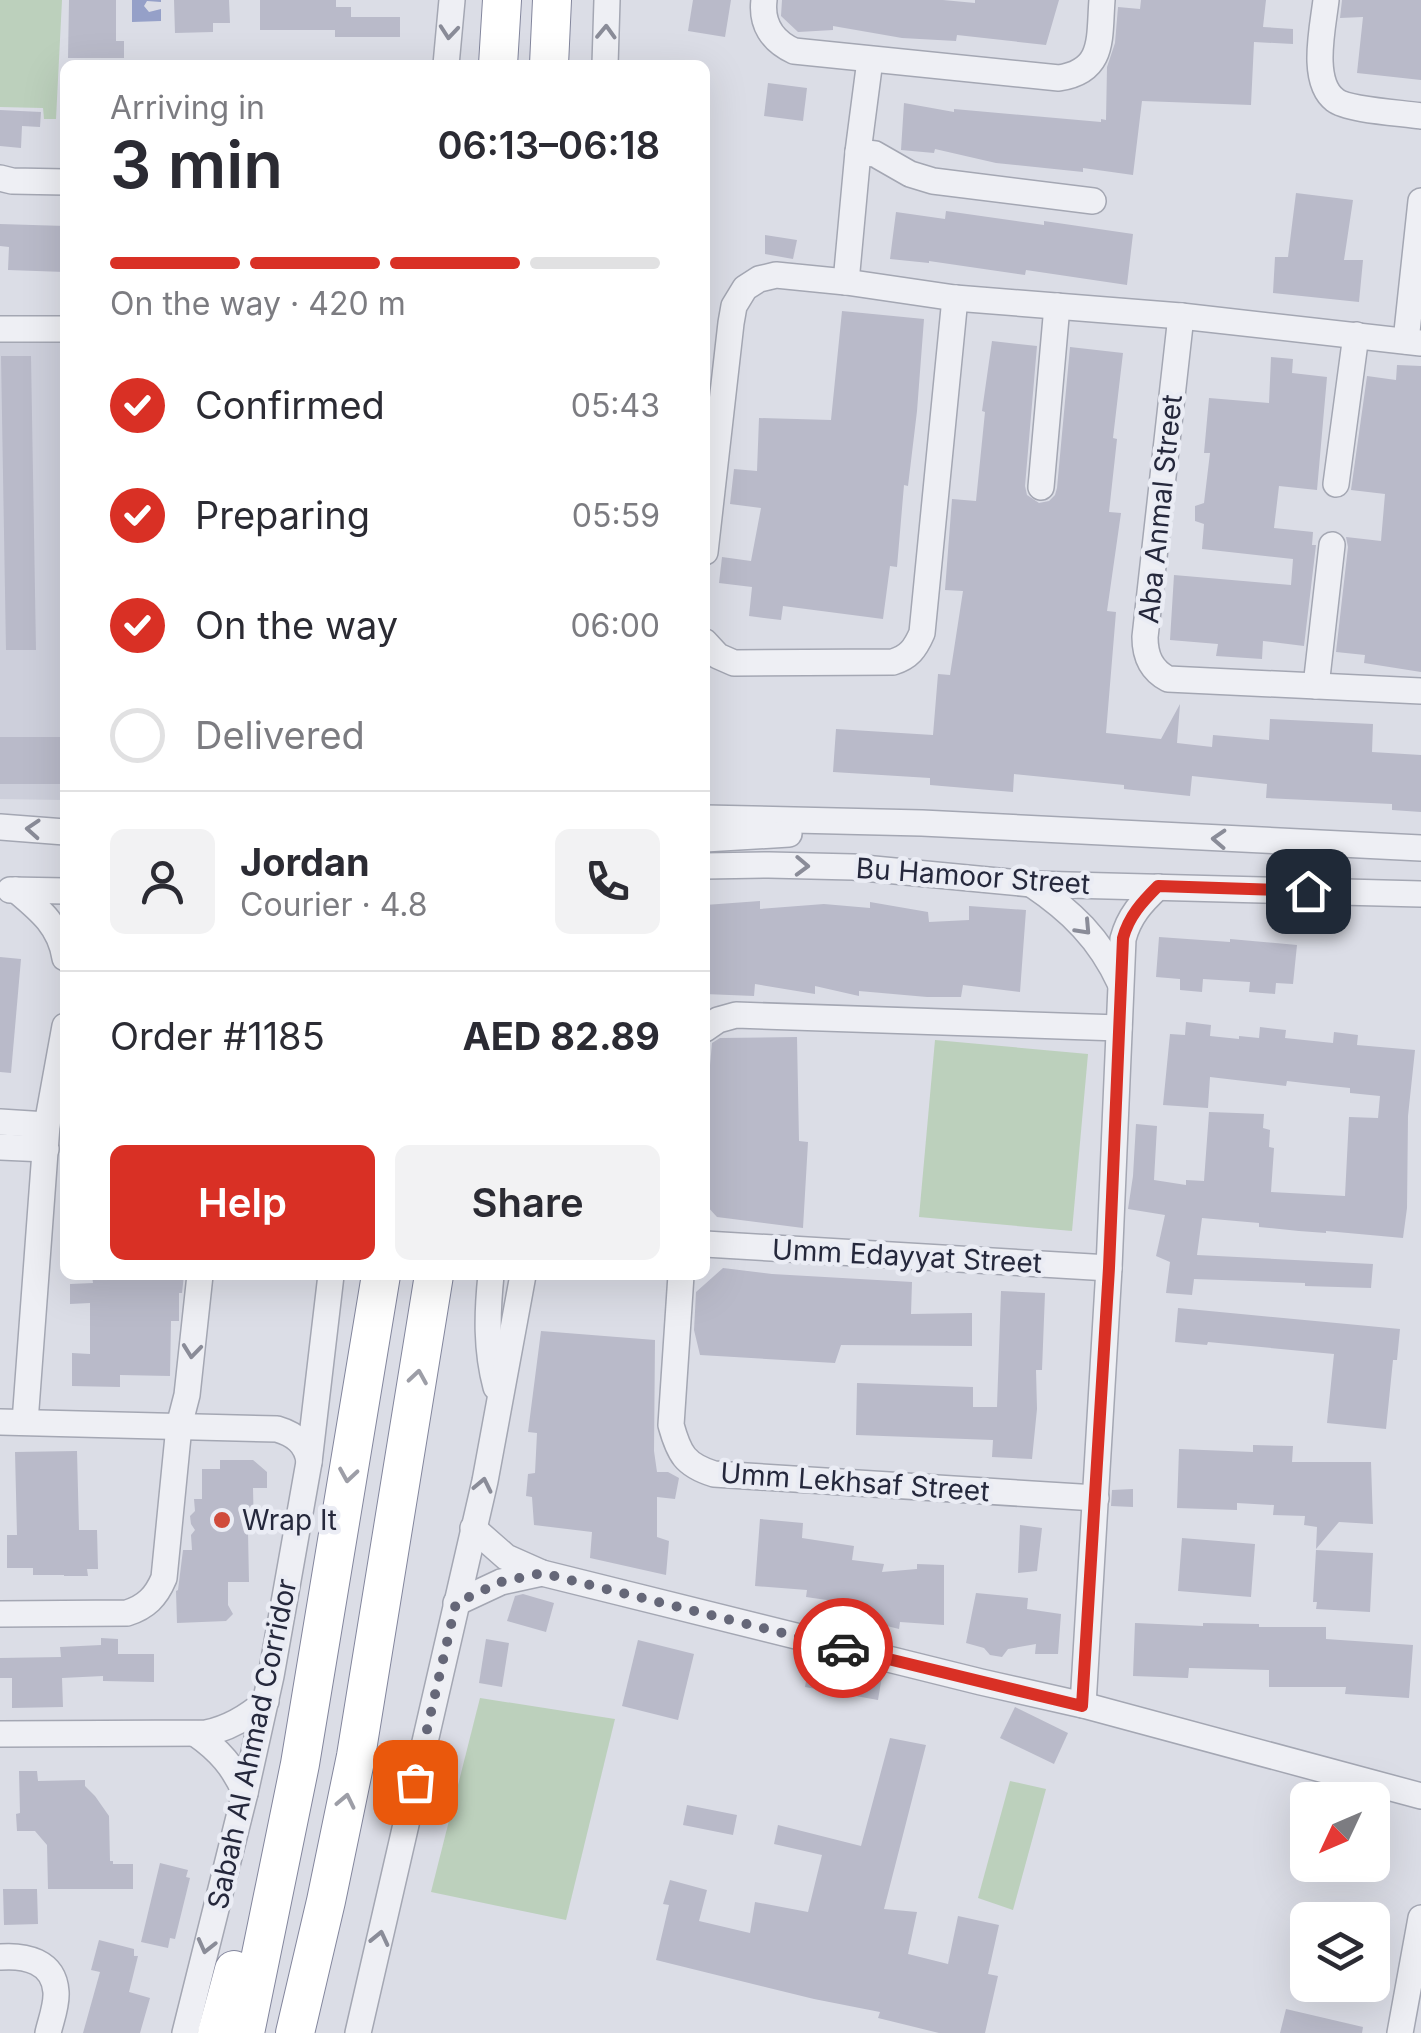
<!DOCTYPE html>
<html lang="en">
<head>
<meta charset="utf-8">
<style>
	:root { --surface:#fff; --page:#f2f2f3; --text:#2b2b33; --muted:#7c7c81; --line:#e1e1e2; --accent:#d93025 }
	body { margin:0; font-family:Inter,sans-serif; background:var(--page); color:var(--text); height:100vh; display:flex; flex-direction:column; font-size:38px; white-space:nowrap }
	* { box-sizing:border-box; margin:0 }
	p { font-size:32px; color:var(--muted) }
	.icon { flex:none; width:55px; height:55px; fill:none; stroke:currentColor; stroke-width:2; stroke-linecap:round; stroke-linejoin:round }
	.map { position:relative; flex:1; overflow:hidden }
	.panel { position:absolute; left:60px; top:60px; width:650px; height:1220px; display:flex; flex-direction:column; background:var(--surface); border-radius:15px; box-shadow:0 10px 40px #0002 }
	.panel>* { flex:none }
	.needle { width:65px; rotate:226deg }
	.buttons { position:absolute; left:1290px; top:1782px; display:grid; gap:20px }
	.buttons a { display:grid; place-items:center; width:100px; height:100px; border-radius:15px; background:var(--surface); box-shadow:0 10px 40px #0002; font-size:50px }
	.pin { position:absolute; display:grid; place-items:center; width:85px; height:85px; color:#fff; margin:-42px; border-radius:20px; box-shadow:0 5px 15px #0006 }
	.courier { position:absolute; display:grid; place-items:center; width:100px; height:100px; margin:-50px; border:8px solid #d93025; border-radius:50%; background:#fff; color:#222; box-shadow:0 2px 12px #0007 }
	.headline em { font-style:normal; font-weight:600 }
	.headline div { display:flex; flex-direction:column-reverse }
	.headline { display:flex; align-items:center; justify-content:space-between; height:170px; padding:0 50px }
	h1 { font-size:65px; font-weight:600; line-height:75px }
	.bar { display:grid; grid-template-columns:repeat(4,1fr); gap:15px 10px; align-content:center; height:120px; padding:0 50px }
	.bar i { height:12px; border-radius:8px; background:var(--line) }
	.bar .current { background:var(--accent) }
	.bar p { grid-column:span 4 }
	.line { display:flex; align-items:center; gap:25px; padding:0 50px; border-top:2px solid var(--line) }
	.line div { flex:1 }
	.round { display:grid; place-items:center; flex:none; width:105px; height:105px; border-radius:15px; background:var(--page) }
	ol { padding:0 50px; list-style:none }
	li { display:flex; align-items:center; gap:30px; height:110px }
	li p { margin-inline-start:auto }
	li .icon { padding:10px; border-radius:50%; background:var(--accent); color:#fff; stroke-width:4 }
	li:last-child { color:var(--muted) }
	li i { width:55px; height:55px; border:5px solid var(--line); border-radius:50% }
	.action { display:flex; gap:20px; margin-top:auto; padding:20px 50px }
	.action a { flex:1; height:115px; border-radius:15px; background:var(--accent); color:#fff; font-size:40px; font-weight:600; line-height:115px; text-align:center }
	.action a+a { background:var(--page); color:var(--text) }
	.map>svg:first-child { display:block }
	.built { fill:#cdcfdb }
	.green { fill:#bcd0bc }
	.water { fill:#95a0c8 }
	.building { fill:#b9bac9 }
	.lines { fill:none; stroke-linecap:round; stroke-linejoin:round }
	.minor-casing { stroke:#a4a7b3; stroke-width:28 }
	.highway-casing { stroke:#83869d; stroke-width:40 }
	.minor { stroke:#eeeff4; stroke-width:25 }
	.highway { stroke:#fff; stroke-width:38 }
	.oneway { stroke:#8a8c98 }
	.oneway2 { stroke:#9d9ea7 }
	.done { stroke:#656778; stroke-width:10; stroke-dasharray:0 18 }
	.route { stroke:#d93025; stroke-width:12 }
	.poi-dot { fill:#d04b3b; stroke:#eaecf4; stroke-width:4 }
	.labels { text-anchor:middle; dominant-baseline:central; stroke-width:9; stroke-linejoin:round; paint-order:stroke }
	.street-label { font-size:28px; fill:#25283c; stroke:#eaecf4 }
	.poi-label { font-size:28px; fill:#25283c; stroke:#eaecf4; text-anchor:start }
</style>
</head>
<body>
<div class="map">
<svg width="1421" height="2033" viewBox="0 0 1421 2033">
	<rect width="100%" height="100%" fill="#dbdde6"/>
	<path class="built" d="M65,342V800L0,799V343Z"/>
	<g class="green">
		<path d="M0,0H62L56,119H44L43,108L0,107Z"/>
		<path d="M935,1040L1088,1054L1072,1231L919,1217Z"/>
		<path d="M480,1698L615,1719L566,1920L431,1892Z"/>
		<path d="M1010,1781L1046,1789L1013,1910L978,1898Z"/>
	</g>
	<path class="water" d="M132,0H161V2L147,1L144,6L149,12L161,9V21L132,22Z"/>
	<g class="building">
		<path d="M69,0H116V41H124V58H68Z"/>
		<path d="M174,0H229L230,23H213V32L175,33Z"/>
		<path d="M260,0H336V7H351V17H400V37H335V30H260Z"/>
		<path d="M693,0H731L725,37L688,31Z"/>
		<path d="M782,0H943L975,3V0H1059L1046,45L957,35L956,41L902,38L833,26V30L798,32L781,16Z"/>
		<path d="M1141,0H1266L1263,27L1293,29V44L1254,42L1251,105L1142,101L1133,175L1083,168V172L996,163L935,149L934,153L901,150L904,103L954,112V109L1101,122V119L1106,120L1107,67L1115,43L1118,7L1140,9Z"/>
		<path d="M1342,0H1421V80L1357,73L1363,17L1340,18Z"/>
		<path d="M768,83L807,88L803,121L764,116Z"/>
		<path d="M0,110L41,112L40,127L22,126L21,148L0,146Z"/>
		<path d="M1296,193L1353,200L1344,260H1363L1359,302L1273,293L1275,257H1288Z"/>
		<path d="M946,211L1044,225V221L1133,234L1127,285L1026,270L1025,275L929,261V263L890,259L896,212L945,219Z"/>
		<path d="M0,224L65,226V272L8,270L9,247L0,246Z"/>
		<path d="M765,235L797,240L793,259L765,254Z"/>
		<path d="M842,311L924,319L917,411L908,486L904,485L897,567L890,566L883,619L783,606L781,620L749,616L752,587L719,583L722,557L751,561L761,508L730,504L734,469L757,471L759,418L831,420Z"/>
		<path d="M992,341L1037,346L1025,486L1027,495L1039,503L1049,501L1055,495L1057,488L1070,347L1123,353L1113,438L1117,439L1109,512L1121,513L1107,611L1116,612L1106,733L1161,739L1180,704L1177,743L1212,747L1213,735L1269,740L1270,719L1373,724L1372,752L1421,755V812L1392,810V804L1266,798L1267,784L1192,776L1190,796L1124,789V785L1014,774L1013,792L930,785V778L833,772L836,729L933,735L938,674L950,675L963,591L945,590L952,499L976,501L985,412L982,411Z"/>
		<path d="M1,356H31L36,650H6Z"/>
		<path d="M1271,357L1293,359L1292,373L1327,377L1317,490L1279,486L1274,528L1313,532L1312,545H1316L1304,646L1263,641L1262,659L1216,656L1218,644L1170,640L1174,575L1291,585L1293,559L1202,549L1204,524L1195,521V506L1204,503L1210,453H1204L1209,398L1269,403Z"/>
		<path d="M1397,365L1421,366V672L1364,663L1365,655L1336,652L1348,547L1346,537L1381,541L1385,494L1351,490L1367,376L1396,380Z"/>
		<rect x="0" y="737" width="65" height="47"/>
		<path d="M760,901V909L824,904L870,908V902L928,912L929,922L969,920V906L1026,910L1020,992L963,985L961,997H927L859,991V996L815,986V994L755,984L754,996L705,994V905Z"/>
		<path d="M1159,937L1230,942V939L1297,945L1293,984L1276,983L1275,994L1249,992L1250,982L1203,979L1202,992L1180,990V979L1156,977Z"/>
		<path d="M0,957L21,959L11,1073L0,1072Z"/>
		<path d="M1186,1022L1211,1025L1210,1036L1239,1039V1036L1259,1038L1260,1027L1286,1030L1285,1038L1333,1043L1334,1032L1358,1035L1357,1045L1415,1050L1408,1116L1407,1208L1403,1238L1326,1231V1233L1299,1231L1259,1227V1223L1202,1218L1197,1255L1373,1264L1371,1288L1305,1286V1283L1194,1279L1192,1295L1166,1293L1170,1262L1156,1256L1165,1215L1128,1209L1133,1176L1136,1124L1157,1126L1154,1180L1186,1185V1180L1204,1181L1209,1112L1264,1114L1263,1128L1270,1130L1269,1147L1274,1148L1271,1192L1345,1196L1349,1117L1378,1118L1380,1096L1350,1093V1088L1321,1085L1287,1081L1286,1086L1210,1077L1208,1108L1163,1105L1170,1034L1185,1035Z"/>
		<path d="M797,1037L799,1141L808,1142L803,1228L717,1217L705,1204V1120L712,1043L720,1038Z"/>
		<path d="M723,1268L772,1274L912,1282L911,1314L972,1313V1346L841,1345L835,1363L700,1355L694,1330L696,1292Z"/>
		<path d="M92,1275H184L182,1293H179V1321H171L170,1376L120,1375V1387L72,1386V1353L90,1354V1303L70,1304V1284L93,1283Z"/>
		<path d="M1001,1291L1045,1293L1042,1370H1036L1037,1409L1032,1459L992,1457L993,1440L856,1435L857,1383L973,1387V1407H997Z"/>
		<path d="M1178,1308L1400,1329L1397,1360H1393L1386,1429L1327,1423L1334,1354L1208,1342L1207,1345L1175,1342Z"/>
		<path d="M541,1331L655,1340L654,1451L657,1472H668L679,1478L675,1499L657,1497V1537L669,1541L666,1575L590,1558L592,1532L534,1525L532,1497L526,1496L528,1474L535,1473L537,1433L528,1432Z"/>
		<path d="M1253,1445L1293,1446L1292,1462H1371L1373,1524L1339,1522L1316,1549L1317,1527L1304,1525L1305,1516L1273,1515L1274,1505L1237,1503V1510L1177,1508L1179,1449L1253,1452Z"/>
		<path d="M77,1451L79,1530H97L98,1569H87L88,1576H64V1575H33V1568H7V1535H17L15,1452Z"/>
		<path d="M220,1460H253L267,1472V1488H253L254,1532H248L249,1582H228V1605L233,1614L226,1621L177,1623L176,1591L178,1590L183,1550H192L191,1535L195,1530L191,1524L190,1516L195,1511L194,1499H202V1469H220Z"/>
		<path d="M1133,1489V1507L1111,1506L1112,1490Z"/>
		<path d="M760,1519L803,1523L802,1538L854,1546L852,1560L884,1564L882,1572L917,1569V1564L944,1565V1625L900,1622L899,1629L883,1625V1621L853,1616L855,1604L806,1597L807,1590L755,1586Z"/>
		<path d="M1020,1525L1042,1528L1037,1571L1018,1573Z"/>
		<path d="M1182,1538L1255,1544L1251,1597L1178,1591Z"/>
		<path d="M1316,1550L1373,1553L1370,1612L1316,1609L1317,1602H1313Z"/>
		<path d="M976,1593L1028,1598L1027,1609L1061,1614L1058,1654H1035L1036,1644L1008,1649L1002,1657L990,1655L984,1648L966,1643Z"/>
		<path d="M523,1594L554,1603L546,1632L507,1621L515,1596Z"/>
		<path d="M1135,1623L1203,1626V1623L1259,1624V1627H1326V1639L1413,1645L1409,1698L1345,1694L1346,1687H1269V1670L1189,1668L1188,1678L1133,1676Z"/>
		<path d="M101,1638L118,1639V1654H154V1682L103,1681V1676L62,1678L63,1707L12,1708V1678H0V1658L61,1657L60,1647L101,1645Z"/>
		<path d="M486,1639L509,1643L502,1687L479,1683Z"/>
		<path d="M638,1640L694,1654L678,1720L622,1706Z"/>
		<path d="M809,1663L882,1676L878,1700L805,1687Z"/>
		<path d="M1015,1707L1068,1733L1054,1764L1000,1738Z"/>
		<path d="M890,1738L926,1745L884,1909L917,1912L908,1954L948,1964L958,1916L999,1925L988,1974L998,1976L985,2033H939L878,2018L880,2012L814,1999L656,1960L669,1905L663,1904L670,1880L707,1890L699,1921L750,1933L755,1902L808,1912L822,1855L774,1844L778,1825L861,1846Z"/>
		<path d="M19,1771H37L38,1781L85,1780V1786L95,1796L109,1816L110,1861H113V1864H133V1889H48L47,1845L35,1831H17L16,1814L20,1813Z"/>
		<path d="M687,1805L737,1815L733,1835L683,1825Z"/>
		<path d="M160,1863L188,1870L186,1877L190,1878L175,1939L170,1938L168,1948L141,1942Z"/>
		<path d="M3,1889H37L38,1924L4,1925Z"/>
		<path d="M99,1940L134,1949V1956H138L129,1992L150,1998L140,2033H83L100,1972L91,1970Z"/>
		<path d="M1286,2009L1363,2027L1362,2033H1280Z"/>
	</g>
	<g class="lines">
		<defs>
			<g id="minor">
				<path d="M764,0C761,24 772,41 794,51L1059,78C1105,71 1099,38 1102,0"/>
				<path d="M1326,0C1323,27 1310,81 1335,100C1347,110 1403,113 1421,116"/>
				<path d="M446,65L452,0"/>
				<path d="M605,65L607,0"/>
				<path d="M858,152L875,154L910,174L933,181L1093,201"/>
				<path d="M0,178L12,181L65,182"/>
				<path d="M846,282L858,152L870,60"/>
				<path d="M1181,316L1145,637C1145,656 1151,670 1168,679L1421,691"/>
				<path d="M0,329H65"/>
				<path d="M1406,341L1421,201"/>
				<path d="M1336,484L1356,335"/>
				<path d="M1041,487L1057,306"/>
				<path d="M705,552L731,323L734,306L745,288L759,279L776,275L846,282L955,298L1181,316L1421,343"/>
				<path d="M705,642L718,656L734,663L893,662C909,657 915,649 922,633L955,298"/>
				<path d="M1316,686L1332,545"/>
				<path d="M705,818L922,823L1421,848"/>
				<path d="M0,827L65,832"/>
				<path d="M705,839L789,834"/>
				<path d="M705,866L769,865L853,867L1031,884L1421,894"/>
				<path d="M1031,884C1071,911 1100,939 1120,983"/>
				<path d="M10,890L65,891"/>
				<path d="M16,890C40,910 60,926 65,958"/>
				<path d="M705,1029L718,1020L736,1015L1119,1028"/>
				<path d="M0,1122L47,1125"/>
				<path d="M0,1147L46,1149"/>
				<path d="M705,1244L1109,1268"/>
				<path d="M491,1275C487,1313 486,1350 496,1387"/>
				<path d="M681,1275L671,1425C679,1454 685,1465 714,1474L1096,1498"/>
				<path d="M0,1422L277,1429C294,1434 307,1443 309,1462"/>
				<path d="M25,1422L47,1125L65,1026"/>
				<path d="M473,1528L506,1557L542,1573L981,1682L1083,1705L1421,1796"/>
				<path d="M456,1603L501,1582L542,1573"/>
				<path d="M0,1614L127,1613C146,1607 156,1597 164,1578L179,1426L187,1395L200,1275"/>
				<path d="M1083,1705L1109,1268L1123,939C1129,916 1142,902 1158,887"/>
				<path d="M0,1734L206,1733C230,1728 248,1717 266,1701"/>
				<path d="M196,1734C219,1750 234,1767 245,1793"/>
				<path d="M0,1957C25,1955 54,1961 56,1992C57,2005 51,2020 48,2033"/>
				<path d="M185,2033L245,1793L271,1676L309,1462L331,1275"/>
				<path d="M358,2033L485,1481L523,1275"/>
				<path d="M1400,2033L1421,1918"/>
			</g>
			<g id="highway">
				<path d="M498,65L502,0"/>
				<path d="M549,65L552,0"/>
				<path d="M217,2033L234,1970"/>
				<path d="M245,2033L300,1764L381,1275"/>
				<path d="M295,2033L326,1901L356,1756L434,1275"/>
			</g>
		</defs>
		<use href="#minor" class="minor-casing"/>
		<use href="#highway" class="highway-casing"/>
		<use href="#minor" class="minor"/>
		<use href="#highway" class="highway"/>
	</g>
	<defs><path id="oneway-chevron" d="M-2-3.5L2.5 0L-2 3.5" fill="none" stroke-width="1.6" stroke-linecap="round" stroke-linejoin="round" transform="scale(2.5)"/></defs>
	<g class="oneway">
		<use href="#oneway-chevron" transform="translate(449 32) rotate(95)"/>
		<use href="#oneway-chevron" transform="translate(606 32) rotate(-88)"/>
		<use href="#oneway-chevron" transform="translate(33 829) rotate(-176)"/>
		<use href="#oneway-chevron" transform="translate(1219 839) rotate(-177)"/>
		<use href="#oneway-chevron" transform="translate(802 866) rotate(2)"/>
		<use href="#oneway-chevron" transform="translate(1084 928) rotate(47)"/>
		<use href="#oneway-chevron" transform="translate(192 1351) rotate(96)"/>
		<use href="#oneway-chevron" transform="translate(483 1485) rotate(-78)"/>
		<use href="#oneway-chevron" transform="translate(380 1938) rotate(-77)"/>
		<use href="#oneway-chevron" transform="translate(206 1946) rotate(104)"/>
	</g>
	<g class="oneway2">
		<use href="#oneway-chevron" transform="translate(418 1377) rotate(-81)"/>
		<use href="#oneway-chevron" transform="translate(348 1475) rotate(99)"/>
		<use href="#oneway-chevron" transform="translate(346 1801) rotate(-78)"/>
	</g>
	<g class="lines">
		<path class="done" d="M415,1782L456,1603L501,1582L542,1573L843,1648"/>
		<path class="route" d="M843,1648L1082,1706L1109,1268L1123,938C1129,916 1142,902 1158,886L1308,891"/>
	</g>
	<circle class="poi-dot" cx="222" cy="1520" r="10"/>
	<g class="labels">
		<g class="street-label">
			<text transform="translate(1160 509) rotate(-84)">Aba Anmal Street</text>
			<text transform="translate(973 876) rotate(4)">Bu Hamoor Street</text>
			<text transform="translate(907 1256) rotate(3)">Umm Edayyat Street</text>
			<text transform="translate(855 1482) rotate(4)">Umm Lekhsaf Street</text>
			<text transform="translate(252 1744) rotate(-78)">Sabah Al Ahmad Corridor</text>
		</g>
		<g class="poi-label">
			<text x="242" y="1520">Wrap It</text>
		</g>
	</g>
</svg>
<div class="buttons">
<a><svg class="needle" viewBox="-14 -14 28 28"><path d="M0-13l5 13h-10z" fill="#e53935"/><path d="M0 13l5-13h-10z" fill="#7c7c81"/></svg></a>
<a><svg class="icon" aria-label="layers" viewBox="0 0 24 24"><path d="M12 4l9 5-9 5-9-5zM3 14l9 5 9-5"/></svg></a>
</div>
<div class="pin" style="left:415px;top:1782px;background:#ea580c"><svg class="icon" aria-label="bag" viewBox="0 0 24 24"><path d="M5 8h14l-1 12H6zM9 8a3 3 0 0 1 6 0"/></svg></div>
<div class="pin" style="left:1308px;top:891px;background:#1f2937"><svg class="icon" aria-label="home" viewBox="0 0 24 24"><path d="M3 11l9-7 9 7M6 9v11h12V9"/></svg></div>
<div class="courier" style="left:843px;top:1648px"><svg class="icon" aria-label="car" viewBox="0 0 24 24"><path d="M5 17H2v-5l4-1 3-4h7l3 4 3 1v5h-3M9 17h6M6 11h13"/><circle cx="7" cy="17" r="2"/><circle cx="17" cy="17" r="2"/></svg></div>
<section class="panel">
<div class="headline"><div><h1>3 min</h1><p>Arriving in</p></div><em>06:13–06:18</em></div>
<div class="bar"><i class="current"></i><i class="current"></i><i class="current"></i><i></i><p>On the way · 420 m</p></div>
<ol>
<li><svg class="icon" aria-label="check" viewBox="0 0 24 24"><path d="M5 12l5 5 9-10"/></svg>Confirmed<p>05:43</p></li>
<li><svg class="icon" aria-label="check" viewBox="0 0 24 24"><path d="M5 12l5 5 9-10"/></svg>Preparing<p>05:59</p></li>
<li><svg class="icon" aria-label="check" viewBox="0 0 24 24"><path d="M5 12l5 5 9-10"/></svg>On the way<p>06:00</p></li>
<li><i></i>Delivered</li>
</ol>
<div class="line" style="height:180px"><a class="round"><svg class="icon" aria-label="person" viewBox="0 0 24 24"><circle cx="12" cy="8" r="4"/><path d="M4 21q1-7 8-7t8 7"/></svg></a><div><b>Jordan</b><p>Courier · 4.8</p></div><a class="round"><svg class="icon" aria-label="phone" viewBox="0 0 24 24"><path d="M5 4h4l2 5-3 2q2 4 5 5l2-3 5 2v4C11 20 4 13 5 4z"/></svg></a></div>
<div class="line" style="height:130px"><div>Order #1185</div><b>AED 82.89</b></div>
<div class="action"><a>Help</a><a>Share</a></div>
</section>
</div>
</body>
</html>
